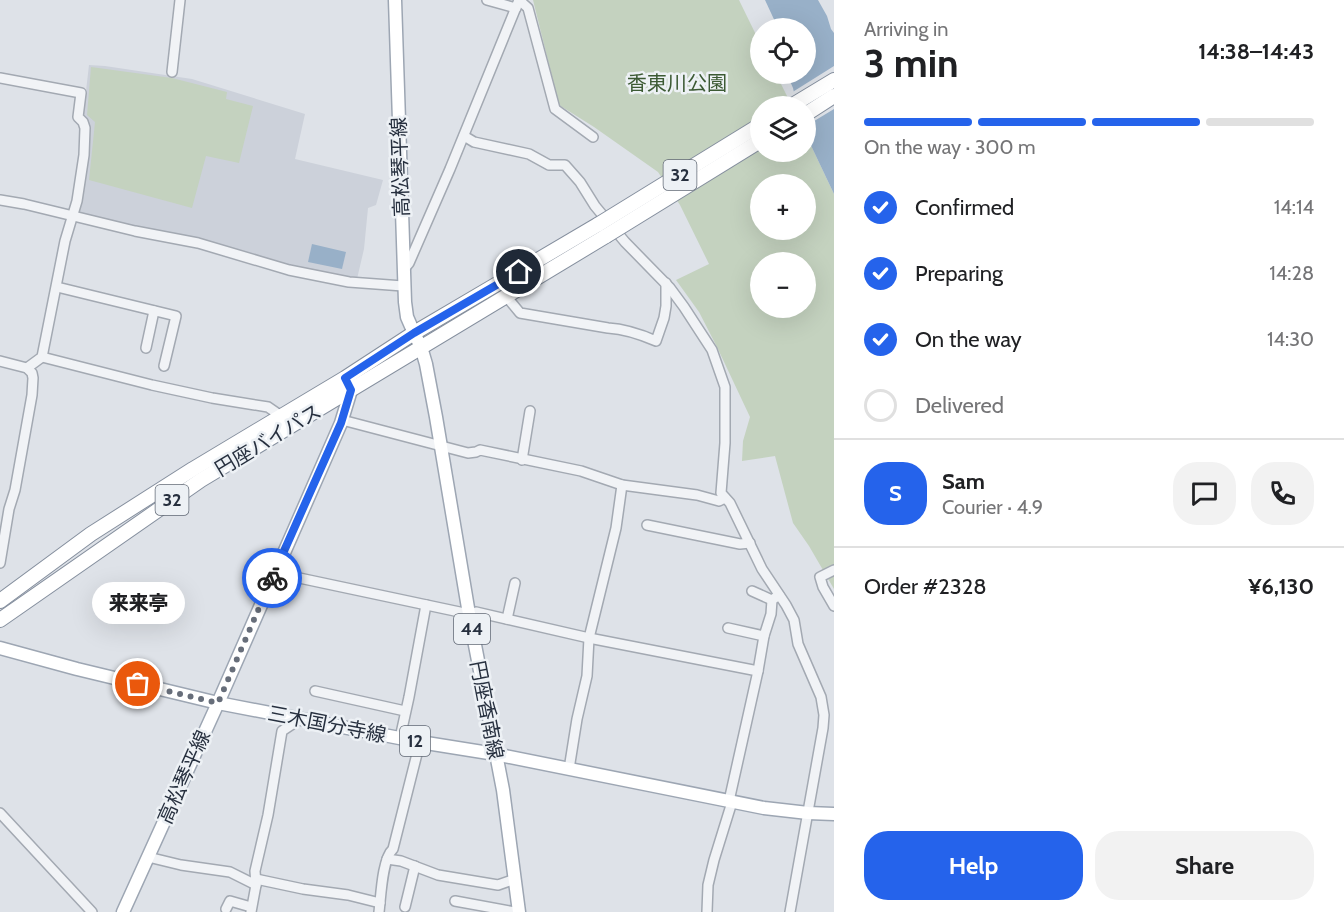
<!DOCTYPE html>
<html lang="en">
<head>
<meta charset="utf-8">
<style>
	:root { --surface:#fff; --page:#f2f2f2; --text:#202124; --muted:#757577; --line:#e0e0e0; --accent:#2563eb }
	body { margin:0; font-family:Cabin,"Noto Sans JP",sans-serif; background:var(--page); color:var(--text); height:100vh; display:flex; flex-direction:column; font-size:22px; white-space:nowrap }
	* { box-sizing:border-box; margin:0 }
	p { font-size:20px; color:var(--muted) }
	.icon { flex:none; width:33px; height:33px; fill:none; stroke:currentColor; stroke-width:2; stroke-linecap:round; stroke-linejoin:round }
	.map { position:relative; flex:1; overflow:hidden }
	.drawer { display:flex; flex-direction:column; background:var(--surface); width:510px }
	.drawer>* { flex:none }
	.buttons { position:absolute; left:750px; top:18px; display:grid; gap:12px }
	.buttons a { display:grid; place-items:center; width:66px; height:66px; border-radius:50%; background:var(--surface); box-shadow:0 6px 24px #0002; font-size:30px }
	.pin { position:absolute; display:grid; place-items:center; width:51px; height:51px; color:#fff; margin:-26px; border:3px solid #fff; border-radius:50%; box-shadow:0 2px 6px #0007 }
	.courier { position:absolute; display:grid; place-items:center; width:60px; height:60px; margin:-30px; border:4px solid #2563eb; border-radius:50%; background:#fff; color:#222; box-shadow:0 2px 8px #0007 }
	.bubble { position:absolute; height:42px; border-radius:21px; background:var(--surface); box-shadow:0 6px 24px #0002; font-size:20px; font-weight:800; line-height:42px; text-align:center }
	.headline em { font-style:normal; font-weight:800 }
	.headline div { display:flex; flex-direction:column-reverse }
	.headline { display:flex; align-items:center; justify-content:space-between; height:102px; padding:0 30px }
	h1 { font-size:39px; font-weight:800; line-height:45px }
	.bar { display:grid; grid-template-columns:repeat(4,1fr); gap:9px 6px; align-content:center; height:72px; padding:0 30px }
	.bar i { height:8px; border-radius:4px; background:var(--line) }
	.bar .on { background:var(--accent) }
	.bar p { grid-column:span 4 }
	.line { display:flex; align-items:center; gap:15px; padding:0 30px; border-top:2px solid var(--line) }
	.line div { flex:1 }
	.round { display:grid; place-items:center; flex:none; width:63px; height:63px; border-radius:24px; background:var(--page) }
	ol { padding:0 30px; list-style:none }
	li { display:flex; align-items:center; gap:18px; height:66px }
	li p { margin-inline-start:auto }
	li .icon { padding:6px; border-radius:50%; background:var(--accent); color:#fff; stroke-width:4 }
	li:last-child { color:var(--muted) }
	li i { width:33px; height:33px; border:3px solid var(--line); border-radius:50% }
	.action { display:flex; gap:12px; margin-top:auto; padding:12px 30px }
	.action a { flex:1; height:69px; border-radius:24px; background:var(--accent); color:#fff; font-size:24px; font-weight:800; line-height:69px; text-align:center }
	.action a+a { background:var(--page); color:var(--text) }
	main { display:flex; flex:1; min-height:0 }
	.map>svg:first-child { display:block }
	.built { fill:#ccd1da }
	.green { fill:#c4d2bf; fill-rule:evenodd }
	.water { fill:#98b0c8 }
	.pier { fill:#dee2e8 }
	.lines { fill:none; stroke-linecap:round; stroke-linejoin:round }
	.minor-casing { stroke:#a3a9b2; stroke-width:12 }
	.major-casing { stroke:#9da6b3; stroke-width:15 }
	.highway-casing { stroke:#858f9e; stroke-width:16 }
	.minor { stroke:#f1f3f6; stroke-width:9 }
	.major { stroke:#fff; stroke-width:12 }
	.highway { stroke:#fff; stroke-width:14 }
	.highway-bridge-casing { stroke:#858f9e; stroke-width:16; stroke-linecap:butt }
	.highway-bridge { stroke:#fff; stroke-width:14 }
	.done { stroke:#676e7a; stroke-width:6; stroke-dasharray:0 10.8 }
	.route { stroke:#2563eb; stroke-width:8 }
	.labels { text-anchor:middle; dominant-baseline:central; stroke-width:5; stroke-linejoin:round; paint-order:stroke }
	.shield { fill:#edf1f5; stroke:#626a76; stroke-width:1.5 }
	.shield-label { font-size:18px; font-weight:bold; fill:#27303f }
	.park-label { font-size:20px; fill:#3c5a34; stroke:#edf1f5 }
	.street-label { font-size:20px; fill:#27303f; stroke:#edf1f5 }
</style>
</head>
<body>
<main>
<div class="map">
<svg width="834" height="912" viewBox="0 0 834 912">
	<rect width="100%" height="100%" fill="#dee2e8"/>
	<path class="built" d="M89,65L105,66L192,79L305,114L295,159L383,180L376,205L368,208L364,249L357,279L289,268L198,239L143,228L142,230L76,215L83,117Z"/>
	<g class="green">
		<path d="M533,0H739L760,43V74H776L792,106H760V152H806V135L834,194V589L809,546L793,523L775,456L742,461L743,441L750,417L717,347L699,312L676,280L709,264L680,205L658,172L594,127L559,105ZM760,184H806V230H760ZM760,262H806V308H760Z"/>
		<path d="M91,67L172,78L227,92L226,99L253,106L239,163L206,156L192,208L89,180L95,122L87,115Z"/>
	</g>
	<g class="water">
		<path d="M765,0H818L827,16L831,29L834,33V194L806,135V106H797L793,88L787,74H806V28H778Z"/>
		<path d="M312,244L346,252L342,269L308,262Z"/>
	</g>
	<path class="pier" d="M834,66V109L806,126V106H794L791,93Z"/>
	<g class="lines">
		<defs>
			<g id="minor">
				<path d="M487,0L516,8"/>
				<path d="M519,0L528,8L555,109L593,137"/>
				<path d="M172,72L180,0"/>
				<path d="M0,78L81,93L78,117L83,122L85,128L84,155L77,201L65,241L42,357L27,368"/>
				<path d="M464,136L474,142L529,154L549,165H565L580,182L595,206L625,242L670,288L684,307L712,350L725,387V443L721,493L730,503L762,569L786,605L794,620L798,644L821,697L824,715L823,728L790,912"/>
				<path d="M0,200L24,204L135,231L198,243L289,270L349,282L403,286"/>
				<path d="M403,270L409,263L450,169L519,0"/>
				<path d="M57,287L176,316L164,366"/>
				<path d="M506,296L520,313L608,328C625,329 640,334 656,341L664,318L666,306V283"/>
				<path d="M146,348L154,311"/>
				<path d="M42,357L152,385L212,398L268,407L281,416"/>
				<path d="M0,361L27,368L32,373L33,378L32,395L15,490L9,509L0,563"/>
				<path d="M342,420L468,453L476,452L480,450L581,471L622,485L697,495L719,501L725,498"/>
				<path d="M522,460L530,411"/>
				<path d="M647,525L740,544L750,543"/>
				<path d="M834,570L820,577L823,587L834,606"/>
				<path d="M275,571L290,576L469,614L476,612L589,638L758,671"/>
				<path d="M752,591L772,600"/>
				<path d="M507,619L515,583"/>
				<path d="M728,628L764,636"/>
				<path d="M315,691L405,711"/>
				<path d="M400,738L409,697L426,605"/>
				<path d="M569,769L577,719L587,676L589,638L616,528L622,485"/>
				<path d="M729,801L758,671L764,636L771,614L772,600L779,595"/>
				<path d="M0,813L92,912"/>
				<path d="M148,857L181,865L230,872L256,885"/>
				<path d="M387,859L401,861L438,875L498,885L515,879"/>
				<path d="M256,879L303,889L348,895L380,903"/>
				<path d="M455,901L515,912"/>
				<path d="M405,907L415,866"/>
				<path d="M226,909L230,901L251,907"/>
				<path d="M251,912L256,885L255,871L268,815L282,731L291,725L293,718"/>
				<path d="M379,912C381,896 382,859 393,849L420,742"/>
				<path d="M707,912L708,885L714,860L732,802"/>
			</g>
			<g id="major">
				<path d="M395,0L405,302L407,317L414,333L421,347L426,364L436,417L469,614L503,790L519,912"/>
				<path d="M0,648L77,669L218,703L420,742L495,754L764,808L808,813L834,814"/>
				<path d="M123,912L218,703L341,423L351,390L348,384"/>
			</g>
			<g id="highway">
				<path d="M791,106L834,80"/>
				<path d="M806,114L834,96"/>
				<path d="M0,601L91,534L193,469L345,378L414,333L599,224"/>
				<path d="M0,620L201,480L606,236"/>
			</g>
		</defs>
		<use href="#minor" class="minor-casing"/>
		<use href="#major" class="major-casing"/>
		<use href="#highway" class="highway-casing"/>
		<use href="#minor" class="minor"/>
		<use href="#major" class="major"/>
		<use href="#highway" class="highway"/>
		<defs>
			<g id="highway-bridge">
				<path d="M599,224L760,125"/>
				<path d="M606,236L760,141"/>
			</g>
		</defs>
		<use href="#highway-bridge" class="highway-bridge-casing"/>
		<use href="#highway-bridge" class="highway-bridge"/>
	</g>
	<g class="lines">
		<path class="done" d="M138,684L218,703L272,578"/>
		<path class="route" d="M272,578L341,423L351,390L345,378L414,333L519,272"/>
	</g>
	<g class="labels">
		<g class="shield">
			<rect x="663.5" y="160" width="33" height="30" rx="4.5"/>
			<rect x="155.5" y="485" width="33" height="30" rx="4.5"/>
			<rect x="454" y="614" width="36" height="30" rx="4.5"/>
			<rect x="400" y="726" width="30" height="30" rx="4.5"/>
		</g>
		<g class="shield-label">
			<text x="680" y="175">32</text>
			<text x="172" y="500">32</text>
			<text x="472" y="629">44</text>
			<text x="415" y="741">12</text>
		</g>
		<g class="park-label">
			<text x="677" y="83">香東川公園</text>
		</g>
		<g class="street-label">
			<text transform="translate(400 167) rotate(-92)">高松琴平線</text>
			<text transform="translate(268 440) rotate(-31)">円座バイパス</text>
			<text transform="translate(487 710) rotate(79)">円座香南線</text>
			<text transform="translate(327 724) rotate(11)">三木国分寺線</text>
			<text transform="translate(184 777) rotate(-66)">高松琴平線</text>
		</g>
	</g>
</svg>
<div class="buttons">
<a><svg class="icon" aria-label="locate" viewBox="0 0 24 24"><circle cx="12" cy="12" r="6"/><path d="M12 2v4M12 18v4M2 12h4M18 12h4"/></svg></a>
<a><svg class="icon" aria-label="layers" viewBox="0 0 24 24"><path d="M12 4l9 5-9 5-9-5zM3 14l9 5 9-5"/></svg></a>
<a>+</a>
<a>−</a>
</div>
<div class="pin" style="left:138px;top:684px;background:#ea580c"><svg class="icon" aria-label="bag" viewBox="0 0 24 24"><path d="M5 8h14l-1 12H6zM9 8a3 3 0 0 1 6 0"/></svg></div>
<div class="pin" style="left:519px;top:272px;background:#1f2937"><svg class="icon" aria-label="home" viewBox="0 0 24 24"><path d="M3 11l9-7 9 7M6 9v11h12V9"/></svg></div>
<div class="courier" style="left:272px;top:578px"><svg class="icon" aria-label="bike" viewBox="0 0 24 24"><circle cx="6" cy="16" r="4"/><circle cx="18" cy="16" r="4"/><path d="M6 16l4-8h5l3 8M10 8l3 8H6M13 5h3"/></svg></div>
<div class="bubble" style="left:92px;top:582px;width:93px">来来亭</div>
</div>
<section class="drawer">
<div class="headline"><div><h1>3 min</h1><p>Arriving in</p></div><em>14:38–14:43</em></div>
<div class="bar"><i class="on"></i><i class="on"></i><i class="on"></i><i></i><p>On the way · 300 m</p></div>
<ol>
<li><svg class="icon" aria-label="check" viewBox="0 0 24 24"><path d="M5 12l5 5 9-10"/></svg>Confirmed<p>14:14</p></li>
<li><svg class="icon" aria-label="check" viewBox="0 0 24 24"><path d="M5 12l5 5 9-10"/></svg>Preparing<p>14:28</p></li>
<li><svg class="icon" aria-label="check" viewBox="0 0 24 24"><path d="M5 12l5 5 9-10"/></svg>On the way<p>14:30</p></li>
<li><i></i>Delivered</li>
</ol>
<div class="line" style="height:108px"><b class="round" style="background:var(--accent);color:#fff">S</b><div><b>Sam</b><p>Courier · 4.9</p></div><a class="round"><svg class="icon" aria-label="chat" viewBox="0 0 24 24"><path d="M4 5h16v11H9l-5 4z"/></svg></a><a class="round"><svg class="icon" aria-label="phone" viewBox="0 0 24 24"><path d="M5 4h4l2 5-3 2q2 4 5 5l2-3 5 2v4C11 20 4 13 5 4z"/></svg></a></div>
<div class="line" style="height:78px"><div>Order #2328</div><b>¥6,130</b></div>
<div class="action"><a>Help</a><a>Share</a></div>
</section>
</main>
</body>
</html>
